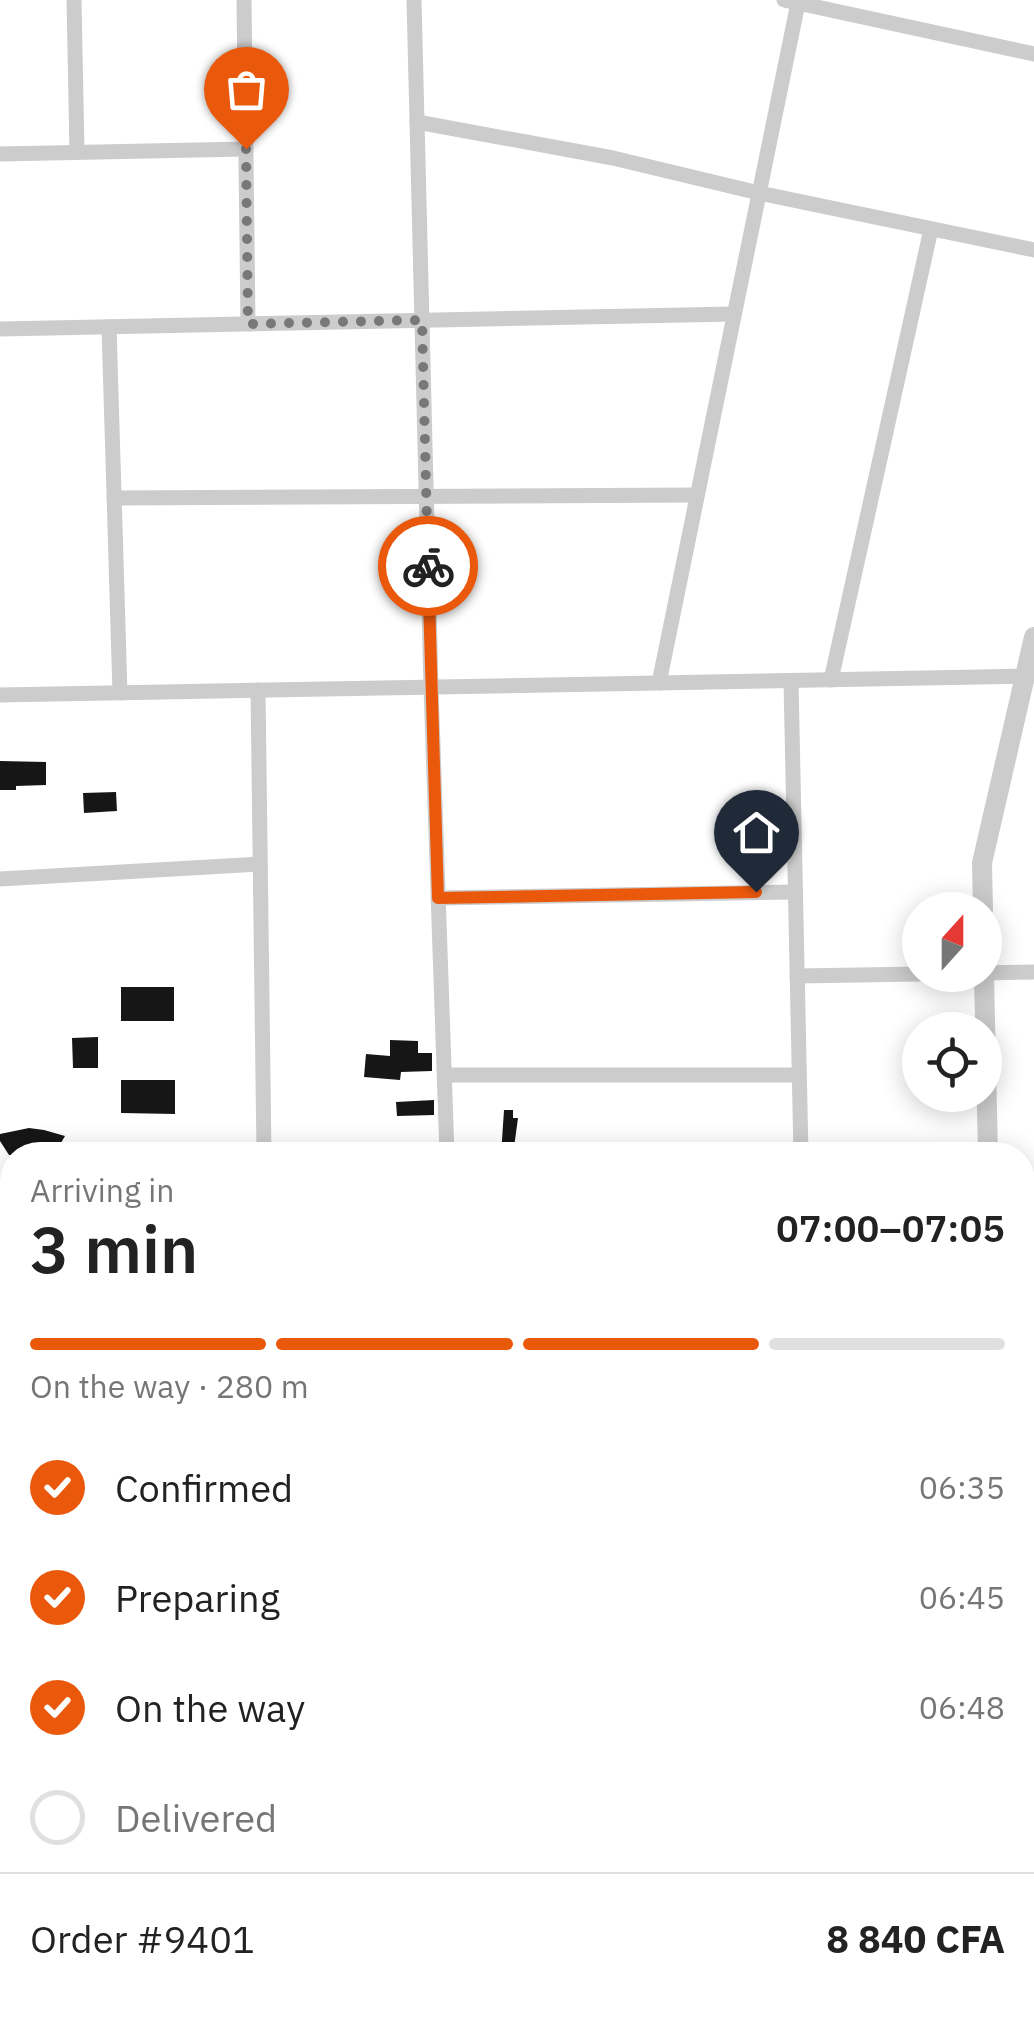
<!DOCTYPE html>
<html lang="en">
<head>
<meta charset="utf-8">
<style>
	:root { --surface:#fff; --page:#f2f2f2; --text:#222; --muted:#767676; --line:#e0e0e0; --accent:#ea580c }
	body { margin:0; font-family:"IBM Plex Sans",sans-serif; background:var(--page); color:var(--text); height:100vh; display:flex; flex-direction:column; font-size:38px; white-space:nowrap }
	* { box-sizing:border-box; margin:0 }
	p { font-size:32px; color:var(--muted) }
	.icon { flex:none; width:55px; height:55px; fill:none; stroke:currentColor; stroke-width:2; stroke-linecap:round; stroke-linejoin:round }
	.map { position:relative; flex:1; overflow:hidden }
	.side { position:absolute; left:0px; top:1142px; width:1035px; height:882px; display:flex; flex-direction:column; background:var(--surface); border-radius:40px 40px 0 0; box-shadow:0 5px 25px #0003 }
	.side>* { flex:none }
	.needle { width:65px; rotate:21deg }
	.fabs { position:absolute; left:902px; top:892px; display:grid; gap:20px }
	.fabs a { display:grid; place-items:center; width:100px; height:100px; border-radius:50%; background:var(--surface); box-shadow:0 5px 25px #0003; font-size:50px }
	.pin { position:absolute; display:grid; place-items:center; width:85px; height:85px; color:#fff; margin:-102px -42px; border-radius:50% 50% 50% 0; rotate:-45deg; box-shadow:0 0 10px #0007 }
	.pin .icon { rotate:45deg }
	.courier { position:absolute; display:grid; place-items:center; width:100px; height:100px; margin:-50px; border:8px solid #ea580c; border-radius:50%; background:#fff; color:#222; box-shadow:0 2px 12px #0007 }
	.summary em { font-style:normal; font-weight:600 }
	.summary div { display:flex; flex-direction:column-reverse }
	.summary { display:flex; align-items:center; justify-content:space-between; height:170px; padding:0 30px }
	h1 { font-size:65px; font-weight:600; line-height:75px }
	.bar { display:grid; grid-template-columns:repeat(4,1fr); gap:15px 10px; align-content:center; height:120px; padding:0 30px }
	.bar i { height:12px; border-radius:8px; background:var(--line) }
	.bar .current { background:var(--accent) }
	.bar p { grid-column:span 4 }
	.line { display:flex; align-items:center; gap:25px; padding:0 30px; border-top:2px solid var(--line) }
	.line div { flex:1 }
	ol { padding:0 30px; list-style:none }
	li { display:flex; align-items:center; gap:30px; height:110px }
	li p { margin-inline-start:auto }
	li .icon { padding:10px; border-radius:50%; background:var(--accent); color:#fff; stroke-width:4 }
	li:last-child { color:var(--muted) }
	li i { width:55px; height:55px; border:5px solid var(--line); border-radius:50% }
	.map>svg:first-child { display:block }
	.building { fill:#161616 }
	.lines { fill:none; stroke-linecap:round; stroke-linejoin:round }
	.minor { stroke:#ccc; stroke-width:15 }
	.tertiary { stroke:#ccc; stroke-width:20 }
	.done { stroke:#787878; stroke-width:10; stroke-dasharray:0 18 }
	.route { stroke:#ea580c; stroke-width:12 }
</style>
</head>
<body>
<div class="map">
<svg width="1034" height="2024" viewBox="0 0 1034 2024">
	<rect width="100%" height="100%" fill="#fff"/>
	<g class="building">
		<path d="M0,761L46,762V785L16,786V790H0Z"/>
		<path d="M116,792L117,811L84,813L83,793Z"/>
		<rect x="121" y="987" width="53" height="34"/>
		<path d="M98,1037V1068H73L72,1038Z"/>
		<path d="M390,1040L418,1041V1053H432V1071L401,1072L400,1080L364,1077L366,1054L390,1056Z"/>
		<path d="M121,1080H175V1114L121,1113Z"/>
		<path d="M434,1100V1115L397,1116L396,1102Z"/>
		<path d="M504,1110H513V1118H518L513,1155H501Z"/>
		<path d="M29,1128L44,1130L65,1136L54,1155H9L0,1141V1134Z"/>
	</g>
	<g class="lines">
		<g class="minor">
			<path d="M74,0L77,152"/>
			<path d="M244,0L248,324"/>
			<path d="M414,0L431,687L447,1155"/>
			<path d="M784,0L1034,54"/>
			<path d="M417,122L613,158L759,193L1034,250"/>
			<path d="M0,154L246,149"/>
			<path d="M109,327L120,693"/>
			<path d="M0,329L734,314"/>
			<path d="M114,498L696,495"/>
			<path d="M831,680L931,229"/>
			<path d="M791,681L801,1155"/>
			<path d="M659,683L798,3"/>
			<path d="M258,690L264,1155"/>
			<path d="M0,695L1034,676"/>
			<path d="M0,879L260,864"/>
			<path d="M438,898L795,892"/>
			<path d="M985,973L1034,972"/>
			<path d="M797,976L920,974"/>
			<path d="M445,1075H799"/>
			<path d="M0,1266H12"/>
			<path d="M0,1309L12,1338"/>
			<path d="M1022,1687L1034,1678"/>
			<path d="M0,1768L12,1762"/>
			<path d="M0,1968L12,1962"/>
			<path d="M138,2012L142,2024"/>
			<path d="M308,2012L314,2024"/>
			<path d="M693,2012L703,2024"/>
			<path d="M928,2012L937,2024"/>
			<path d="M558,2024L584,2012"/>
		</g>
		<g class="tertiary">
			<path d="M983,910L982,863L1034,637"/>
			<path d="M984,975L988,1155"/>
			<path d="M1022,1600L1034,1614"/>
		</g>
	</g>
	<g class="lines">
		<path class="done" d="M246,149L248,324L422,320L428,566"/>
		<path class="route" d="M428,566L438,898L756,892"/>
	</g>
</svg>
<div class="fabs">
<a><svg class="needle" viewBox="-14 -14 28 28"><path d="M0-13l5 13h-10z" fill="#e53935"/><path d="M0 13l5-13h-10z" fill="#767676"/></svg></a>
<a><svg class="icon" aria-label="locate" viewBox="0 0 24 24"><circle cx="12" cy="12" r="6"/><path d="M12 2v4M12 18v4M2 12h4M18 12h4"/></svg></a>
</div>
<div class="pin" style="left:246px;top:149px;background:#ea580c"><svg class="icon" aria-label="bag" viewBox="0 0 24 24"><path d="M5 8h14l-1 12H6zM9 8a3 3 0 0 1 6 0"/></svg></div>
<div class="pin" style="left:756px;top:892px;background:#1f2937"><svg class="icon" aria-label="home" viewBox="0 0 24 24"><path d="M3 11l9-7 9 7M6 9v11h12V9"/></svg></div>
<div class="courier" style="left:428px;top:566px"><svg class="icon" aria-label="bike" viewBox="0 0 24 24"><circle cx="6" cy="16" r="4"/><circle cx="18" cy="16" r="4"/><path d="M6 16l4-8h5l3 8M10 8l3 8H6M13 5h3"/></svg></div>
<section class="side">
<div class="summary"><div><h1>3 min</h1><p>Arriving in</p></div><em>07:00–07:05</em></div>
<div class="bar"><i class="current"></i><i class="current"></i><i class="current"></i><i></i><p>On the way · 280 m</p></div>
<ol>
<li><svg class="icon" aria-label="check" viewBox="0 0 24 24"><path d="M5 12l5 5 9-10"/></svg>Confirmed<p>06:35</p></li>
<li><svg class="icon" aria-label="check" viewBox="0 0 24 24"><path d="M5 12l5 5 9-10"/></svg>Preparing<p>06:45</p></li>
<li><svg class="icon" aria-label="check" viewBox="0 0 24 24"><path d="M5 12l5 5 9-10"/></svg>On the way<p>06:48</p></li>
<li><i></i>Delivered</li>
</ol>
<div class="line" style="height:130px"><div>Order #9401</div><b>8 840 CFA</b></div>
</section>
</div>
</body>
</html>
